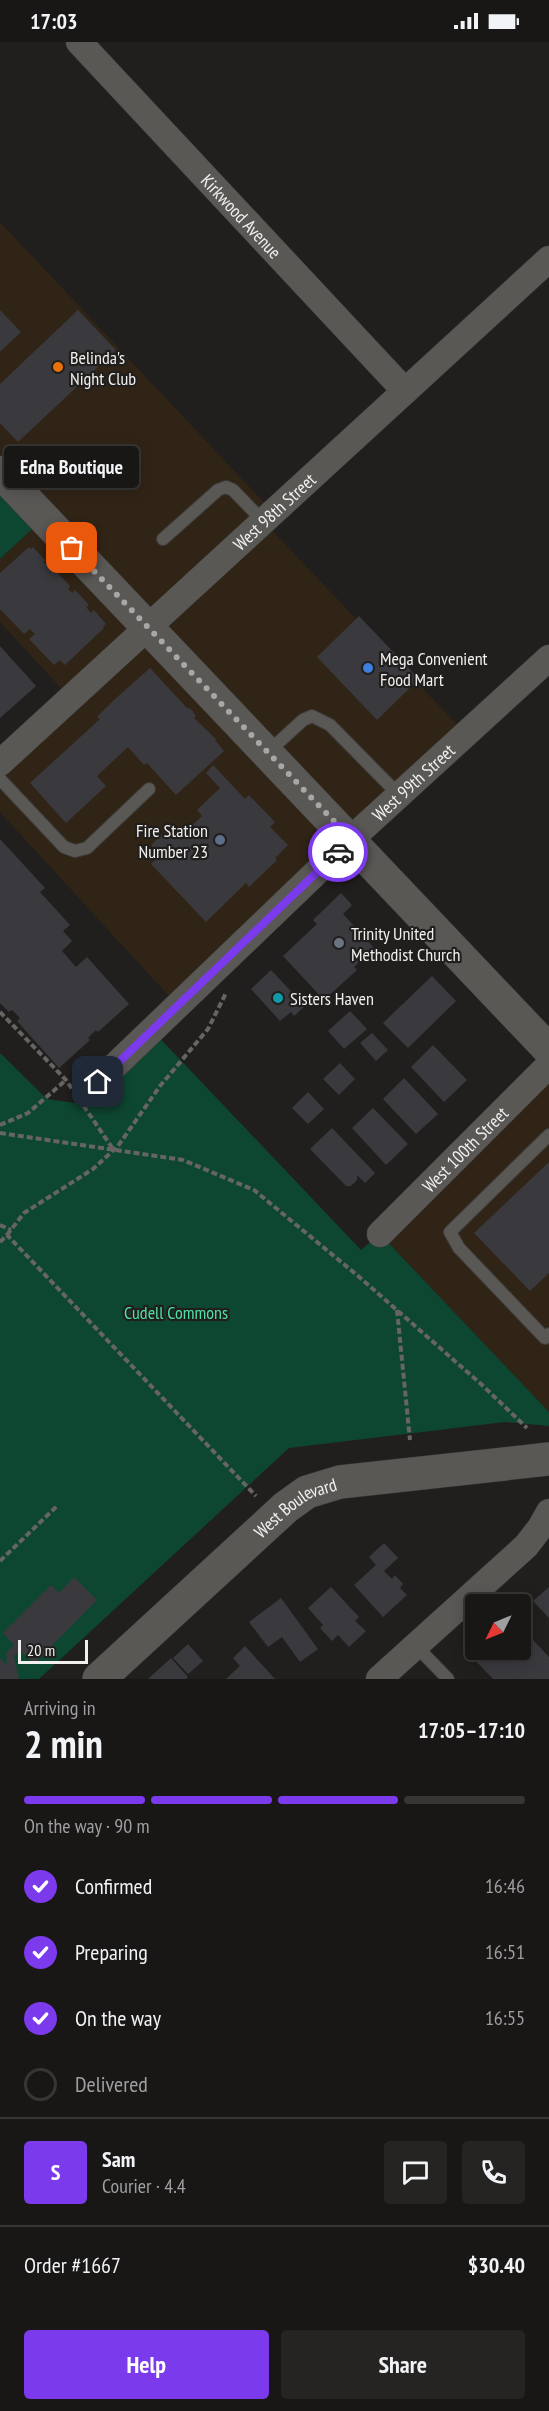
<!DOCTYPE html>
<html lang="en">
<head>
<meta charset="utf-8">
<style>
	:root { --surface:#191716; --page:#262423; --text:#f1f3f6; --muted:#9f9fa1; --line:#373635; --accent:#7c3aed }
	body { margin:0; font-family:"PT Sans Narrow",sans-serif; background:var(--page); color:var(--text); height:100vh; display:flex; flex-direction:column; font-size:22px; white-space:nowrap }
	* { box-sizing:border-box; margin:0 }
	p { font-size:20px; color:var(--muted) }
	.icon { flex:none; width:33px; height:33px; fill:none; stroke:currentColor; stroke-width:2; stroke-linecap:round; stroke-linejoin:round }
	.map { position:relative; height:1637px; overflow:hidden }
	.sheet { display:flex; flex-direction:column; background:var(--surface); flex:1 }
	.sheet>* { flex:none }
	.needle { width:39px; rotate:227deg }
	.fabs { position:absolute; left:465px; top:1552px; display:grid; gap:12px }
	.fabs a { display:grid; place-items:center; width:66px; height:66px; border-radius:6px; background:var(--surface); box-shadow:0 3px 15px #0003,0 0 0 2px var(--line); font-size:30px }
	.scale { position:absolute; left:18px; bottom:15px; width:70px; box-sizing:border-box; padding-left:6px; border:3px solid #f2f0ef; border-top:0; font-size:16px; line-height:21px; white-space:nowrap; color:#f2f0ef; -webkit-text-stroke:4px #211f1d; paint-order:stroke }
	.pin { position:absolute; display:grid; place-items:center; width:51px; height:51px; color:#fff; margin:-26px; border-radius:12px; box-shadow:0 3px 9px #0006 }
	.courier { position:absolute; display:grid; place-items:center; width:60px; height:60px; margin:-30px; border:4px solid #7c3aed; border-radius:50%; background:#fff; color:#222; box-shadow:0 2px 8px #0007 }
	.bubble { position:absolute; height:42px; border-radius:6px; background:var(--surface); box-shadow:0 3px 15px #0003,0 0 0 2px var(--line); font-size:20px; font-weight:600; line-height:42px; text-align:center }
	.headline em { font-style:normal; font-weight:600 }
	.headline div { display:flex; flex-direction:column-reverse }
	.headline { display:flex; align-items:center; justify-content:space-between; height:102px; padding:0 24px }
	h1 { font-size:39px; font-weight:600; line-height:45px }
	.bar { display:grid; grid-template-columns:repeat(4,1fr); gap:9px 6px; align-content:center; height:72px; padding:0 24px }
	.bar i { height:8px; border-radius:4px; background:var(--line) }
	.bar .selected { background:var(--accent) }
	.bar p { grid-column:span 4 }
	.line { display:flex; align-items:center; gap:15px; padding:0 24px; border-top:2px solid var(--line) }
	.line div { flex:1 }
	.round { display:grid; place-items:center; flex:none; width:63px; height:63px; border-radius:6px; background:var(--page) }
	ol { padding:0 24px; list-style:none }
	li { display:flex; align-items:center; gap:18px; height:66px }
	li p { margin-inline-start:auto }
	li .icon { padding:6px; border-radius:50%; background:var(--accent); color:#fff; stroke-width:4 }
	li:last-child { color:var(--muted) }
	li i { width:33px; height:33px; border:3px solid var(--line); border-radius:50% }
	.button { display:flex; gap:12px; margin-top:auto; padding:12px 24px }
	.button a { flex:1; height:69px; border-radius:6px; background:var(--accent); color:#fff; font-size:24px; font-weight:600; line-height:69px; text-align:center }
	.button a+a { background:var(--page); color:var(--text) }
	.status { display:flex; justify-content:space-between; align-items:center; height:42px; padding:0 30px; background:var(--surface); direction:ltr }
	.status svg { height:16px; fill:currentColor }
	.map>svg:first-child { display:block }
	.commercial { fill:#302416 }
	.green { fill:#0e4731 }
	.building { fill:#3a393d }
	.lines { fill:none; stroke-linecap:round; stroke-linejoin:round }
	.service-casing { stroke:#3e3c3a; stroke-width:14 }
	.minor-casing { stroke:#3e3c3a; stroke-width:27 }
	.tertiary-casing { stroke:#3e3c3a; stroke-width:33 }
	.secondary-casing { stroke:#3e3c3a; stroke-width:34 }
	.path { stroke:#676563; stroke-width:4; stroke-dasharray:6 3; stroke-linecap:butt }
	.service { stroke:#5a5855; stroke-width:12 }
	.minor { stroke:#5a5855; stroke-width:26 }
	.tertiary { stroke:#5a5855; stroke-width:32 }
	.secondary { stroke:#5a5855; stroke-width:33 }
	.done { stroke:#a9a7a6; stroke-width:6; stroke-dasharray:0 10.8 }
	.route { stroke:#7c3aed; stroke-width:8 }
	.food-dot { fill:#e8710a; stroke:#211f1d; stroke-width:2 }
	.shop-dot { fill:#3f7fe0; stroke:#211f1d; stroke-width:2 }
	.service-dot { fill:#5c6f8a; stroke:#211f1d; stroke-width:2 }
	.worship-dot { fill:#6b7280; stroke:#211f1d; stroke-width:2 }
	.culture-dot { fill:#0f9aa8; stroke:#211f1d; stroke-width:2 }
	.labels { text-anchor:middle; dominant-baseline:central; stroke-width:4.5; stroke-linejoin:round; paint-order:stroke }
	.street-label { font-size:18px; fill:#f2f0ef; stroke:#211f1d }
	.poi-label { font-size:18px; fill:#f2f0ef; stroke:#211f1d; text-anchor:start }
	.park-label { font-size:18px; fill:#4ee1a4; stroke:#211f1d }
</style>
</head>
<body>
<div class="status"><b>17:03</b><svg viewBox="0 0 49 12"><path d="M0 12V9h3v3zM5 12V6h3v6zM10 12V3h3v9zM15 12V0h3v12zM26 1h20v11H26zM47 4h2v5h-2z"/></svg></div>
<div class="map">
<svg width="549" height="1637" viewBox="0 0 549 1637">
	<rect width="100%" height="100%" fill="#211f1d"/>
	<g class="commercial">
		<path d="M0,180L273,470L263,479L466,692L178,964L0,770V721L70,656L0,580V517L44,476L0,430Z"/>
		<path d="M549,1023V1370L380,1192Z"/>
	</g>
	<g class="green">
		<path d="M0,430L44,476L0,517Z"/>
		<path d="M152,988L361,1208L380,1192L549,1370V1384L505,1380L289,1406L39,1637H0V1011L47,1057L75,1061Z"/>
	</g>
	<g class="building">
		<path d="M0,268L21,290L0,310Z"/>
		<path d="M78,268L116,308L18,400L0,381V342Z"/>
		<path d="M29,505L31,507L33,505L45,518L43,520L45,522L47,520L70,544L68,547L72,551L75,548L89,563L86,565L91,571L94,568L106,582L103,584L104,586L65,623L60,618L54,623L29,597L35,592L30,587L24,592L0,567V531Z"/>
		<path d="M359,574L419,637L377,678L317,615Z"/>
		<path d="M0,604L36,644L0,676Z"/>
		<path d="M150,626L186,665L192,668L196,674L194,676L216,697L215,698L224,709L176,753L147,721L144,723L128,705L97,734L106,744L66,781L30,741L100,677L97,675L114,658Z"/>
		<path d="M213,723L245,757L249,753L275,780L270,785L288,803L275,816L277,818L249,845L246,841L206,880L151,822L160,813L151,803L166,789L170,793L176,787L182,793L202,774L197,768L220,746L206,731Z"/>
		<path d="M0,797L45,846L40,850L70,883L63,889L72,899L62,909L76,925L87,915L129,962L98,990L96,988L88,996L90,998L59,1026L17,979L20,976L12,968L9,970L0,961Z"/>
		<path d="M341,851L352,863L343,872L374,906L354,925L357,928L324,958L283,914L317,882L313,878Z"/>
		<path d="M271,928L305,964L294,974L291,970L280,979L251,947Z"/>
		<path d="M432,934L456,959L408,1006L383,981Z"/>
		<path d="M350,969L367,987L344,1007L328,989Z"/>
		<path d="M372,991L388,1008L376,1019L360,1001Z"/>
		<path d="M433,1003L467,1038L444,1060L411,1025Z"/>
		<path d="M340,1021L355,1037L339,1053L323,1037Z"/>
		<path d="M404,1036L438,1072L416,1092L383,1057Z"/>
		<path d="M308,1050L324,1067L308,1082L292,1066Z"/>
		<path d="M373,1066L408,1102L386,1123L352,1086Z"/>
		<path d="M332,1086L375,1131L365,1141L357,1133V1138L351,1144H346L310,1107Z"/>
		<path d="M549,1120V1231L530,1249L474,1191Z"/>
		<path d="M384,1501L398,1516L384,1529L392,1537L395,1533L403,1542L400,1546L407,1553L383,1575L354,1543L376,1523L369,1515Z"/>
		<path d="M74,1535L97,1558L34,1622L20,1608L14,1614L19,1637H0V1616L6,1622L7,1621L6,1611L14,1603L3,1591L51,1543L59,1551Z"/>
		<path d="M331,1545L359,1575L355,1579L366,1589L349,1605L338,1593L332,1599L320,1586L323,1583L308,1566Z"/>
		<path d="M549,1545V1576L533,1559Z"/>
		<path d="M281,1556L318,1607L300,1620L282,1595L268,1605L249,1580Z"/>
		<path d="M520,1584L549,1615V1637H493L473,1616L482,1608H520Z"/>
		<path d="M188,1602L203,1619L188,1632L173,1616Z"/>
		<path d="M245,1604L275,1637H226L240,1624L233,1616Z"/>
		<path d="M171,1616L188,1635L186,1637H148Z"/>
	</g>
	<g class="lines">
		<defs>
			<g id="service">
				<path d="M163,497L218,448L226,445L233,448L263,479"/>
				<path d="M268,710L303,678L312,674L330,683L399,753"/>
				<path d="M0,737L64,805L75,809L87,806L149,747"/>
				<path d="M549,1093L450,1190L459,1206L545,1296L549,1292"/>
				<path d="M416,1604L448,1637"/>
			</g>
			<g id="minor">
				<path id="s1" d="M79,0L405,349"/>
				<path id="s2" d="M0,721L549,217"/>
				<path id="s3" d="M98,1040L351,797L549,616"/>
				<path id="s4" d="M380,1192L549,1023"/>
				<path d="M379,1637L526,1504L540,1486L549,1470"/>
			</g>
			<path id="tertiary" d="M0,430L549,1008"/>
			<g id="secondary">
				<path id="s5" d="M99,1637L286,1465L307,1450L340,1440L549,1417"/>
			</g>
		</defs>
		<use href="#service" class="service-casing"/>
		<use href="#minor" class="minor-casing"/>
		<use href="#tertiary" class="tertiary-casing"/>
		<use href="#secondary" class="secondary-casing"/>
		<g class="path">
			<path d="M0,970L66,1038L113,1107"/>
			<path d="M0,1083L28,1071L66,1038"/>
			<path d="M0,1091L183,1118L254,1148L357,1233L481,1342L527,1386"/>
			<path d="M0,1183L11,1188"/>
			<path d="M7,1193L24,1171L93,1127L118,1104L160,1044L208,987L226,951"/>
			<path d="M0,1200L7,1193L256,1454"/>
			<path d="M397,1268L410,1398"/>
			<path d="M0,1519L57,1464"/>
		</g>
		<use href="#service" class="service"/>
		<use href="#minor" class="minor"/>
		<use href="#tertiary" class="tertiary"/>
		<use href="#secondary" class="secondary"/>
	</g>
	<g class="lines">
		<path class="done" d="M72,506L351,797L338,810"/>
		<path class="route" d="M98,1040L338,810"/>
	</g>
	<circle class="food-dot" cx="58" cy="325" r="6"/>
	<circle class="shop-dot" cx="368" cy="626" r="6"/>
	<circle class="service-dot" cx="220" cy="798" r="6"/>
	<circle class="worship-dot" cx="339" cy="901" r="6"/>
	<circle class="culture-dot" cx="278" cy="956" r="6"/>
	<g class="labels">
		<g class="street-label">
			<text stroke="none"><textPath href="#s1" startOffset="238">Kirkwood Avenue</textPath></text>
			<text stroke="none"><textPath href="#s2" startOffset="372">West 98th Street</textPath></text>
			<text stroke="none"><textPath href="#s3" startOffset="435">West 99th Street</textPath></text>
			<text stroke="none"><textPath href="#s4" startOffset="120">West 100th Street</textPath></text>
			<text stroke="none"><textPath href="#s5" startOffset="262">West Boulevard</textPath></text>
		</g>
		<g class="poi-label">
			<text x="70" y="315">Belinda's<tspan x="70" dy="21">Night Club</tspan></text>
			<text x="380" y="616">Mega Convenient<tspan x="380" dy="21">Food Mart</tspan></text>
			<text x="208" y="788" text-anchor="end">Fire Station<tspan x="208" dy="21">Number 23</tspan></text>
			<text x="351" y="891">Trinity United<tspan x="351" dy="21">Methodist Church</tspan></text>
			<text x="290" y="956">Sisters Haven</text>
		</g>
		<g class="park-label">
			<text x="176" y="1270">Cudell Commons</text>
		</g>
	</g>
</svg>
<div class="fabs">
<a><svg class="needle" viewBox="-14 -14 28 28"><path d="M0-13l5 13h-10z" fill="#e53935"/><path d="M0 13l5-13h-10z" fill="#9f9fa1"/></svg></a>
</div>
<div class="scale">20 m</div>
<div class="pin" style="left:72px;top:506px;background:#ea580c"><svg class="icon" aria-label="bag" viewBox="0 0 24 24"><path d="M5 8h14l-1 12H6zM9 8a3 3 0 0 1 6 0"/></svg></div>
<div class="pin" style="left:98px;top:1040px;background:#1f2937"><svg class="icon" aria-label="home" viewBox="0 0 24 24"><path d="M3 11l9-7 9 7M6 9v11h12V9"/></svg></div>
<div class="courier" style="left:338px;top:810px"><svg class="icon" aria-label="car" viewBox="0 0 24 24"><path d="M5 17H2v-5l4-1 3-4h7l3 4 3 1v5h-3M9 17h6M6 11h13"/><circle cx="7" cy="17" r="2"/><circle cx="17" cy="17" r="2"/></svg></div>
<div class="bubble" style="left:4px;top:404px;width:135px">Edna Boutique</div>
</div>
<section class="sheet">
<div class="headline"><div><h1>2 min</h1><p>Arriving in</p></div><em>17:05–17:10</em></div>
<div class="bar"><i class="selected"></i><i class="selected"></i><i class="selected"></i><i></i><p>On the way · 90 m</p></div>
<ol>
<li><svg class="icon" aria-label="check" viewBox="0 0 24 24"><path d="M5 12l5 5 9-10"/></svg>Confirmed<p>16:46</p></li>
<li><svg class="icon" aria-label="check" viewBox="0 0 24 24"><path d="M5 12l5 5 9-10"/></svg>Preparing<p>16:51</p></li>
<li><svg class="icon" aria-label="check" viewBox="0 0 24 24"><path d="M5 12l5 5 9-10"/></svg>On the way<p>16:55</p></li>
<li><i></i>Delivered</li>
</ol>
<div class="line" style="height:108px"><b class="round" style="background:var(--accent);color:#fff">S</b><div><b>Sam</b><p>Courier · 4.4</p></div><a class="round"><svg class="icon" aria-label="chat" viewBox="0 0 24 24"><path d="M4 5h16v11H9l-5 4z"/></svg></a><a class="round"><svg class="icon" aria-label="phone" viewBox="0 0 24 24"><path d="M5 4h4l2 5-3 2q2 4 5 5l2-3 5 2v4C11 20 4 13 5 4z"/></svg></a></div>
<div class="line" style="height:78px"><div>Order #1667</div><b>$30.40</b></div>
<div class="button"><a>Help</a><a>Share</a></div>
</section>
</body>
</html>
